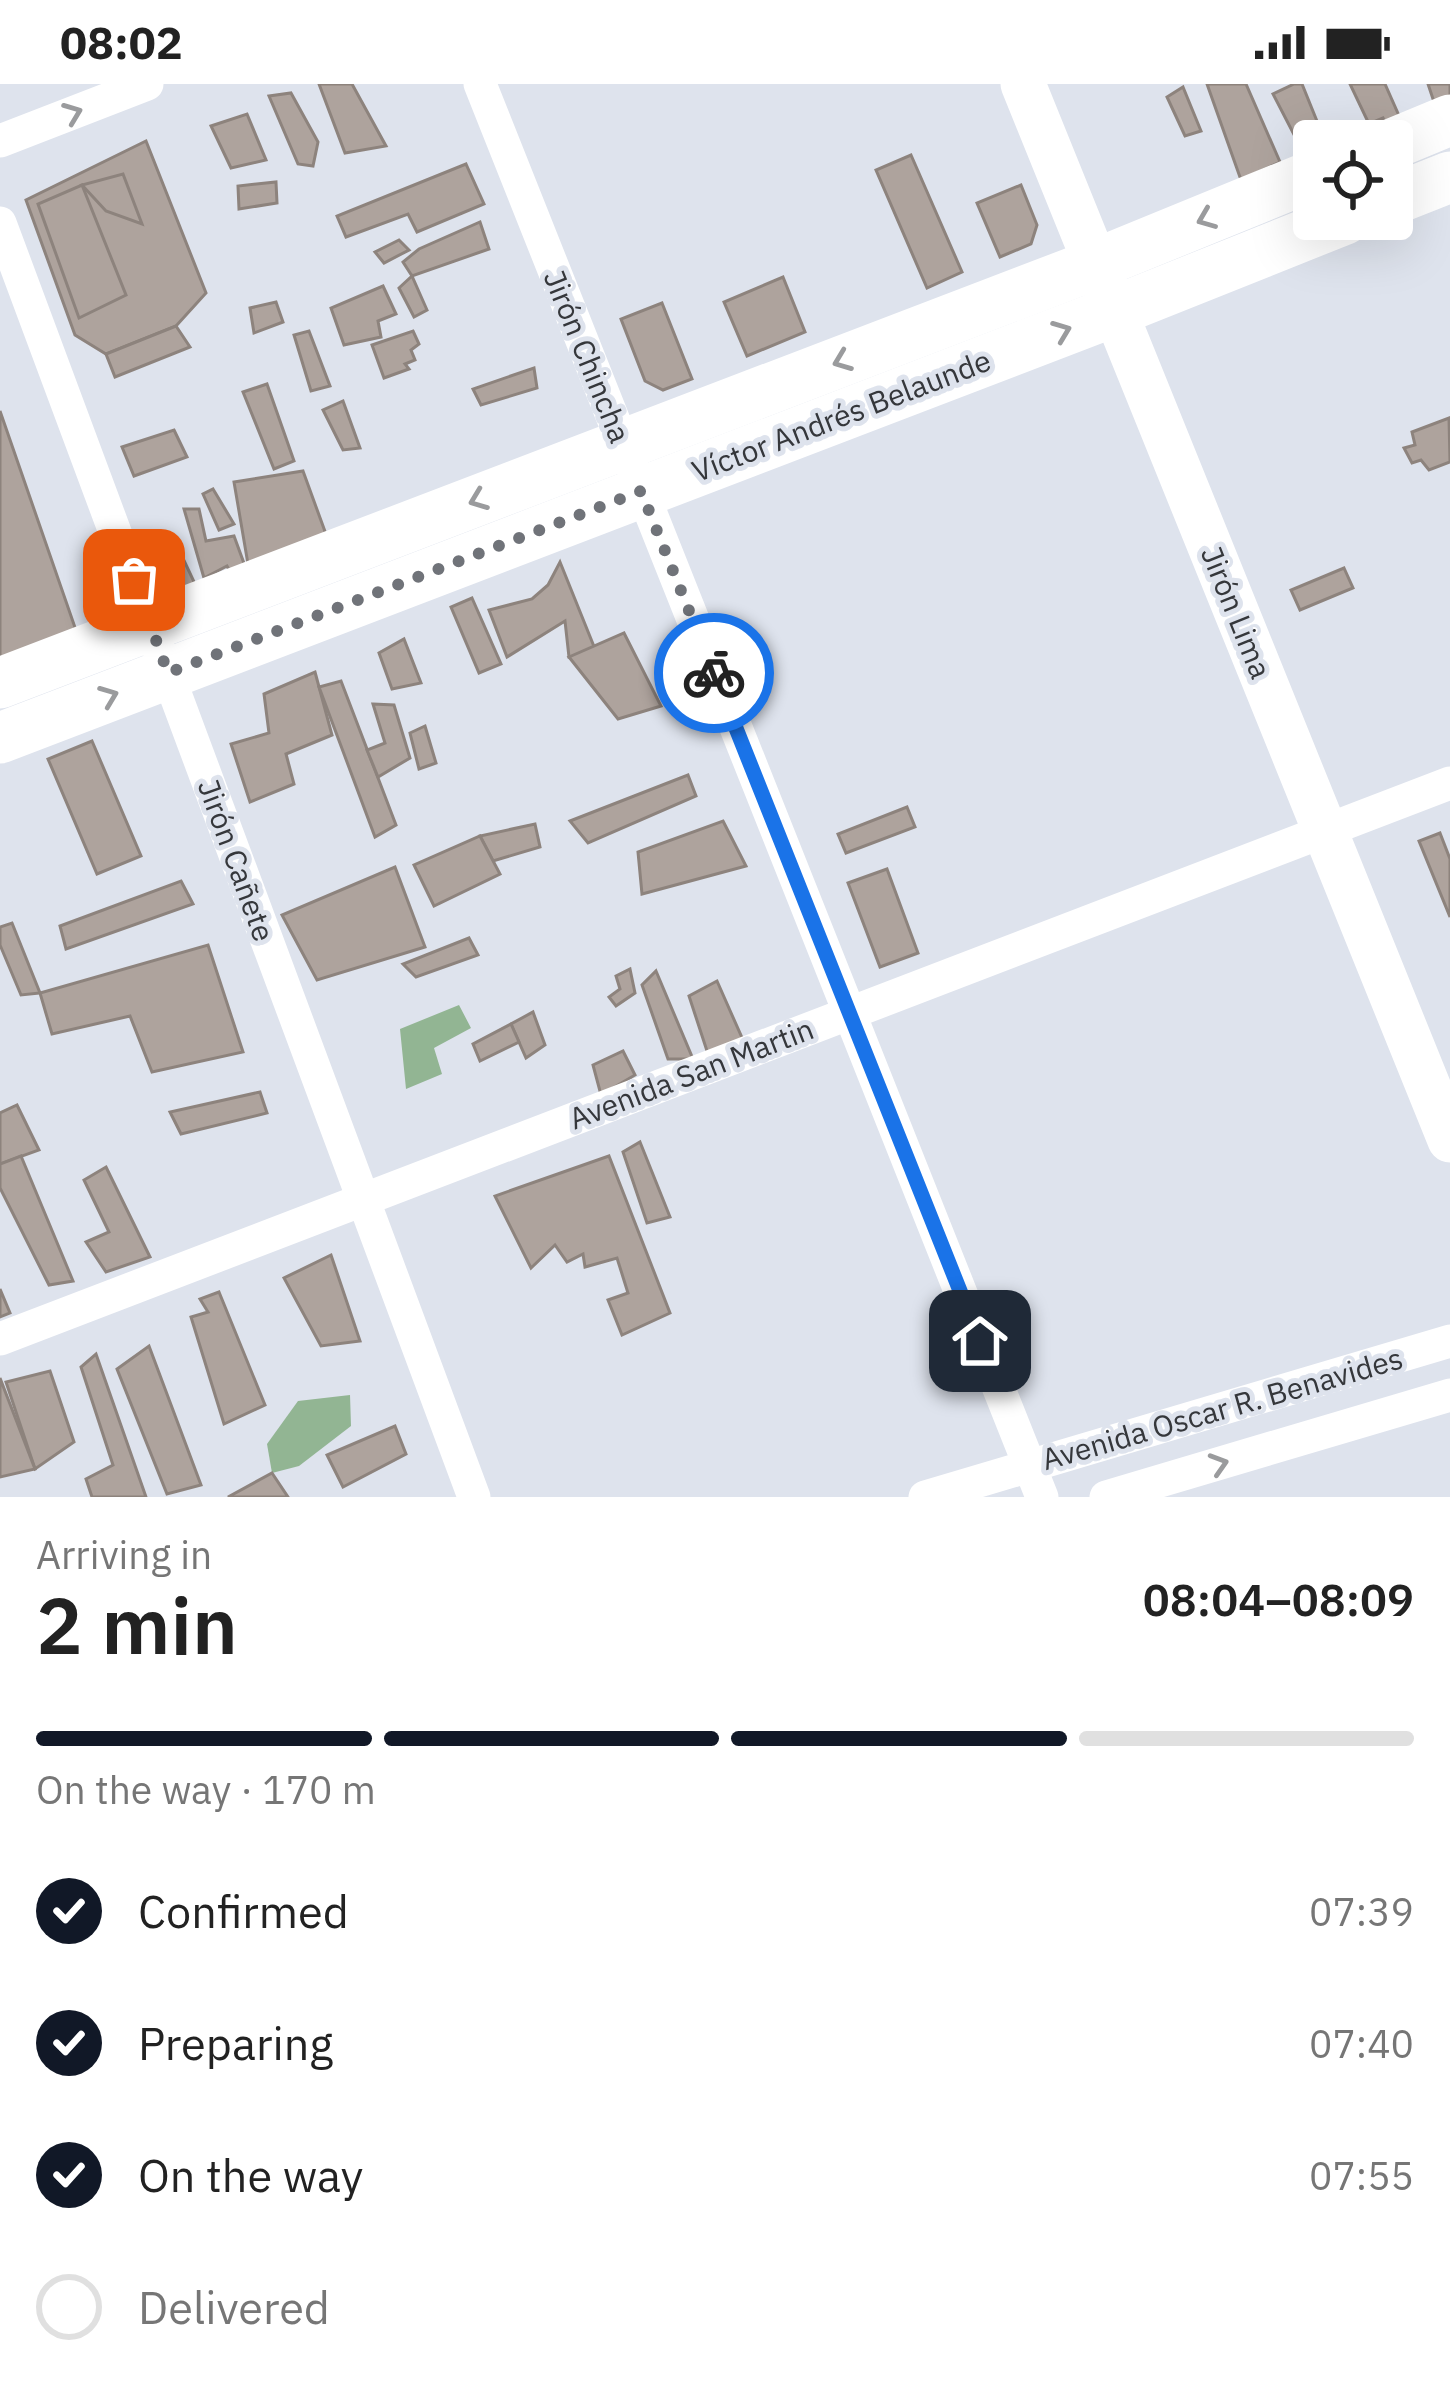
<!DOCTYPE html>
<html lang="en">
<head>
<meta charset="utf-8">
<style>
	:root { --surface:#fff; --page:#f2f2f2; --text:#222; --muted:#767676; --line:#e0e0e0; --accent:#111827 }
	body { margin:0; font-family:"IBM Plex Sans",sans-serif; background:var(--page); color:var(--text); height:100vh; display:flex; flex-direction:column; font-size:45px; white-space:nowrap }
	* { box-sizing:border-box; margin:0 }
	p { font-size:39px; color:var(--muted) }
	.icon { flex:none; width:66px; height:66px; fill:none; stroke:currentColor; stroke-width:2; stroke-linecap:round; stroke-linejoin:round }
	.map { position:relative; height:1413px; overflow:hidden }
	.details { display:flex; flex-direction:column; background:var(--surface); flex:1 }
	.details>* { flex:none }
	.buttons { position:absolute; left:1293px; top:36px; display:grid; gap:24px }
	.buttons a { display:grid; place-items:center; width:120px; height:120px; border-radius:12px; background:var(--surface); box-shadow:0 12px 48px #0002; font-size:60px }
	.pin { position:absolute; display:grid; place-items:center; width:102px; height:102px; color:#fff; margin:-51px; border-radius:24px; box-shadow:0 6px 18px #0006 }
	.courier { position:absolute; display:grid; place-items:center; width:120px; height:120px; margin:-60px; border:9px solid #1a73e8; border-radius:50%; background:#fff; color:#222; box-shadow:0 3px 15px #0007 }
	.headline em { font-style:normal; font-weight:600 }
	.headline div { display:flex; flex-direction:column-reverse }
	.headline { display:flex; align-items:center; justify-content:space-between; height:204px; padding:0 36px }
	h1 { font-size:78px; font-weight:600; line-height:90px }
	.bar { display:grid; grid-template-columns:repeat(4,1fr); gap:18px 12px; align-content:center; height:144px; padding:0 36px }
	.bar i { height:15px; border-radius:9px; background:var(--line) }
	.bar .selected { background:var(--accent) }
	.bar p { grid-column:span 4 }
	ol { padding:0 36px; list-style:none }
	li { display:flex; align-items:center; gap:36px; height:132px }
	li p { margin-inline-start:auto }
	li .icon { padding:12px; border-radius:50%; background:var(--accent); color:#fff; stroke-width:4 }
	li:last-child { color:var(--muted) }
	li i { width:66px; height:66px; border:6px solid var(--line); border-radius:50% }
	.status { display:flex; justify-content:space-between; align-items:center; height:84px; padding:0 60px; background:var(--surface); direction:ltr }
	.status svg { height:33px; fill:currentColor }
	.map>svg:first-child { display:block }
	.forest { fill:#92b593 }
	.building { fill:#aea39d; stroke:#8d837d; stroke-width:3 }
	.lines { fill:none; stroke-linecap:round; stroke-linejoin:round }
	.street { stroke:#fff; stroke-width:33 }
	.secondary { stroke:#fff; stroke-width:45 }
	.primary { stroke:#fff; stroke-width:51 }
	.oneway { stroke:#9a9b9d }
	.done { stroke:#707379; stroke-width:12; stroke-dasharray:0 21.6 }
	.route { stroke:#1a73e8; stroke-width:15 }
	.labels { text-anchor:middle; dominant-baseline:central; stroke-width:10; stroke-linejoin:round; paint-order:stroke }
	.street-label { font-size:30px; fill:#35373b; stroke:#dee3ed }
</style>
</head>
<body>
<div class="status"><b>08:02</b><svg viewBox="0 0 49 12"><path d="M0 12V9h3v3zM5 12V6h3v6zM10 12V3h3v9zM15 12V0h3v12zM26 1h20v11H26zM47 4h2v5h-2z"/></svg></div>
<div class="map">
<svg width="1450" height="1413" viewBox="0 0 1450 1413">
	<rect width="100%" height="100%" fill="#dee3ed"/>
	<g class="forest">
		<path d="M459,921L471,944L434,964L442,990L406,1005L400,945Z"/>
		<path d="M350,1311L351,1342L299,1382L272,1389L267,1360L298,1317Z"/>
	</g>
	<g class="building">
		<path d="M319,0H352L386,62L345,69Z"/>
		<path d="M1207,0H1246L1280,78L1241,96Z"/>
		<path d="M1294,0H1302L1325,57H1314V67L1304,70L1273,10Z"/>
		<path d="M1350,0H1385L1400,34L1386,40L1383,34L1369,40Z"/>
		<path d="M1428,0H1450V16L1437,27Z"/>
		<path d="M1183,3L1201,47L1185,52L1167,13Z"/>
		<path d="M291,9L318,58L313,82L298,80L269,12Z"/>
		<path d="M247,30L266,76L231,84L211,42Z"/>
		<path d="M146,57L206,209L176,242L106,270L75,251L26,116Z"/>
		<path d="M911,71L962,188L927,204L876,86Z"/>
		<path d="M466,80L484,120L417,148L408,130L346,153L337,132Z"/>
		<path d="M123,90L142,140L106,127L82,101Z"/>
		<path d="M276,98L277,119L239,125L238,102Z"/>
		<path d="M82,101L126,211L79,234L38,120Z"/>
		<path d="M1021,101L1037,141L1031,160L1000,173L977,119Z"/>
		<path d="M480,138L489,165L412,192L403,178L419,165Z"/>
		<path d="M399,156L409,166L384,179L375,168Z"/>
		<path d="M412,192L427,226L414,233L399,204Z"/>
		<path d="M783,193L805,248L747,272L724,218Z"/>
		<path d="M383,202L396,230L378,237L381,253L344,261L331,224Z"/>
		<path d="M276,218L283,238L254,249L250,224Z"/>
		<path d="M662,219L692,295L663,306L645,297L621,235Z"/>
		<path d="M176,242L190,263L115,293L106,270Z"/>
		<path d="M309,247L330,302L311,307L294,251Z"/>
		<path d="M413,247L419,260L411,266L415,276L405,280L409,285L384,294L372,261Z"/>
		<path d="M534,284L537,304L481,321L473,305Z"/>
		<path d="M267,300L294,377L274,385L243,308Z"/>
		<path d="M343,317L360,364L343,366L323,326Z"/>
		<path d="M0,327L79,555L0,582Z"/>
		<path d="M1449,334L1450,378L1429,386L1421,376L1412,379L1404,364L1415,361L1412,348Z"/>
		<path d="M174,346L187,373L134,392L122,363Z"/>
		<path d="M303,387L327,453L249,486L234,398Z"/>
		<path d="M213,405L234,440L219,446L203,410Z"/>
		<path d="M184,425H199L206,457L234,452L249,493L236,499L227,482L204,494Z"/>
		<path d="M180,468L196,502L181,514L177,503L167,507L147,480Z"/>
		<path d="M560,478L597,570L569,573L565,537L507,573L489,526L532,515L548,501Z"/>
		<path d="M1344,484L1353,504L1300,526L1291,506Z"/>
		<path d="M472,514L501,580L479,589L451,523Z"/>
		<path d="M624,549L661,622L618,635L569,573Z"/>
		<path d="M404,555L421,599L392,605L379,569Z"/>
		<path d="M315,588L332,651L286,670L294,700L250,718L231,660L269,649L264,610Z"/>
		<path d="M341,597L396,741L375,753L319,603Z"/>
		<path d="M373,620L394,621L410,674L378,693L367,666L385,659Z"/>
		<path d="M425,642L436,679L419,685L410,649Z"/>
		<path d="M92,657L141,772L97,790L48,675Z"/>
		<path d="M688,691L696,712L588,759L570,737Z"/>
		<path d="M907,723L915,743L846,769L838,750Z"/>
		<path d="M723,737L746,782L642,810L638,768Z"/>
		<path d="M535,740L540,763L493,777L480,752Z"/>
		<path d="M1440,749L1450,775V833L1419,757Z"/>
		<path d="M480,752L500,790L434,822L414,781Z"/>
		<path d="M395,783L425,863L317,896L282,831Z"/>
		<path d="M887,785L918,869L880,883L848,799Z"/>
		<path d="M181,797L193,820L66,865L60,842Z"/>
		<path d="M12,839L40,909L21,911L0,861V843Z"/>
		<path d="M469,854L478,871L416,893L403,880Z"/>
		<path d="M208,861L243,968L152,988L130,932L52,950L40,909Z"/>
		<path d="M630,885L635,909L616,922L609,913L620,905L616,892Z"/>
		<path d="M656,887L693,975H668L642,901Z"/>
		<path d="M717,897L743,956L708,970L689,912Z"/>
		<path d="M533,928L545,961L526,974L511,940Z"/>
		<path d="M511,940L519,958L480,977L473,960Z"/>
		<path d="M623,967L635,991L601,1011L593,981Z"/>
		<path d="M260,1008L267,1029L181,1050L170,1028Z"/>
		<path d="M17,1021L39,1066L0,1080V1029Z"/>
		<path d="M640,1058L670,1133L647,1139L623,1068Z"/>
		<path d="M21,1072L73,1197L49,1201L0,1104V1080Z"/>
		<path d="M609,1072L670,1229L622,1251L608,1216L628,1209L617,1174L585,1183L583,1170L567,1178L555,1161L531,1184L495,1112Z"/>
		<path d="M106,1083L150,1173L106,1188L86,1158L109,1148L84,1096Z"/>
		<path d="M331,1171L360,1257L321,1262L284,1194Z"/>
		<path d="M0,1205L10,1229L0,1233Z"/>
		<path d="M219,1208L265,1321L224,1340L191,1233L208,1228L200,1215Z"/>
		<path d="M149,1262L201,1401L167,1410L117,1285Z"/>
		<path d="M96,1270L146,1413H92L86,1395L113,1381L81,1283Z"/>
		<path d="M50,1287L74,1358L35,1385L6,1298Z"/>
		<path d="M0,1294L35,1385L0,1393Z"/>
		<path d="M395,1342L406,1370L343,1403L327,1371Z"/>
		<path d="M272,1389L288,1413H228Z"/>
	</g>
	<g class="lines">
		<g class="street">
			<path d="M480,0L1042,1413"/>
			<path d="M0,57L147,0"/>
			<path d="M0,139L474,1413"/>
			<path d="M0,1255L1450,699"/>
			<path d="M925,1413L1450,1257"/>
			<path d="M1106,1413L1450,1311"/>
		</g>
		<path class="secondary" d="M1023,0L1450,1056"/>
		<g class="primary">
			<path d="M1392,60L1450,36"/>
			<path d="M1392,116L1450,93"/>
			<path d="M0,599L1096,180L1314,91"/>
			<path d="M0,654L1115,227L1345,135"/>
		</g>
	</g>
	<defs><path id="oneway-chevron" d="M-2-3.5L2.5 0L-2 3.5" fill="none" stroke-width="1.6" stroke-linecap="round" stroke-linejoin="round" transform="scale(3)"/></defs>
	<g class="oneway">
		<use href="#oneway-chevron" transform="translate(73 29) rotate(-21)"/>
		<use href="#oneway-chevron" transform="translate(1206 135) rotate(158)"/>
		<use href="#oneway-chevron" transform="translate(1062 247) rotate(-21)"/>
		<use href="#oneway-chevron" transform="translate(842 277) rotate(159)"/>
		<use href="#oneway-chevron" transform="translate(478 416) rotate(159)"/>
		<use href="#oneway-chevron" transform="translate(109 612) rotate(-21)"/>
		<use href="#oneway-chevron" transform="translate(1219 1380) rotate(-17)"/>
	</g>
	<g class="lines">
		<path class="done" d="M134,496L168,589L641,407L714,589"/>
		<path class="route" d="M714,589L980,1257"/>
	</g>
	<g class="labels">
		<g class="street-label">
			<text transform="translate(588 272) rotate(68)">Jirón Chincha</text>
			<text transform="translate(841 331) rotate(-21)">Víctor Andrés Belaunde</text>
			<text transform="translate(1237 528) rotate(68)">Jirón Lima</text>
			<text transform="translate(237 776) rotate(70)">Jirón Cañete</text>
			<text transform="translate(691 989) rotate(-21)">Avenida San Martin</text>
			<text transform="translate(1222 1324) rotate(-16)">Avenida Oscar R. Benavides</text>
		</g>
	</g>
</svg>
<div class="buttons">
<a><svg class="icon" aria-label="locate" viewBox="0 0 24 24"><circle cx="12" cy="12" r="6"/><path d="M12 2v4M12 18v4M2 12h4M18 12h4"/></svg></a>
</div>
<div class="pin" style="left:134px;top:496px;background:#ea580c"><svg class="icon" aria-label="bag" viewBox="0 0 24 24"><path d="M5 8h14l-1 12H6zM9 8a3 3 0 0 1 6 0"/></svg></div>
<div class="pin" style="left:980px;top:1257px;background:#1f2937"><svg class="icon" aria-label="home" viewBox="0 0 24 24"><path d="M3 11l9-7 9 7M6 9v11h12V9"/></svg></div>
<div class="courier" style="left:714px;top:589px"><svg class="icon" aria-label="bike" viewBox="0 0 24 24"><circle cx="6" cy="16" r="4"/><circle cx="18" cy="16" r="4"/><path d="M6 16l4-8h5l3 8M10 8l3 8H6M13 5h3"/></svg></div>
</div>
<section class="details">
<div class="headline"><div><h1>2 min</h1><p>Arriving in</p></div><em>08:04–08:09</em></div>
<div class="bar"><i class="selected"></i><i class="selected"></i><i class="selected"></i><i></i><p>On the way · 170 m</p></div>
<ol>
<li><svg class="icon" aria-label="check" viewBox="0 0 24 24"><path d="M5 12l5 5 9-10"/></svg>Confirmed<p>07:39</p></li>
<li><svg class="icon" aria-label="check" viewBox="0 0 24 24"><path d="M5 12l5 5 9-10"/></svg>Preparing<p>07:40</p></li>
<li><svg class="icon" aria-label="check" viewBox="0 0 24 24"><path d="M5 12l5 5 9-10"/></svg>On the way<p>07:55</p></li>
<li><i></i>Delivered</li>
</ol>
</section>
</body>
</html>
